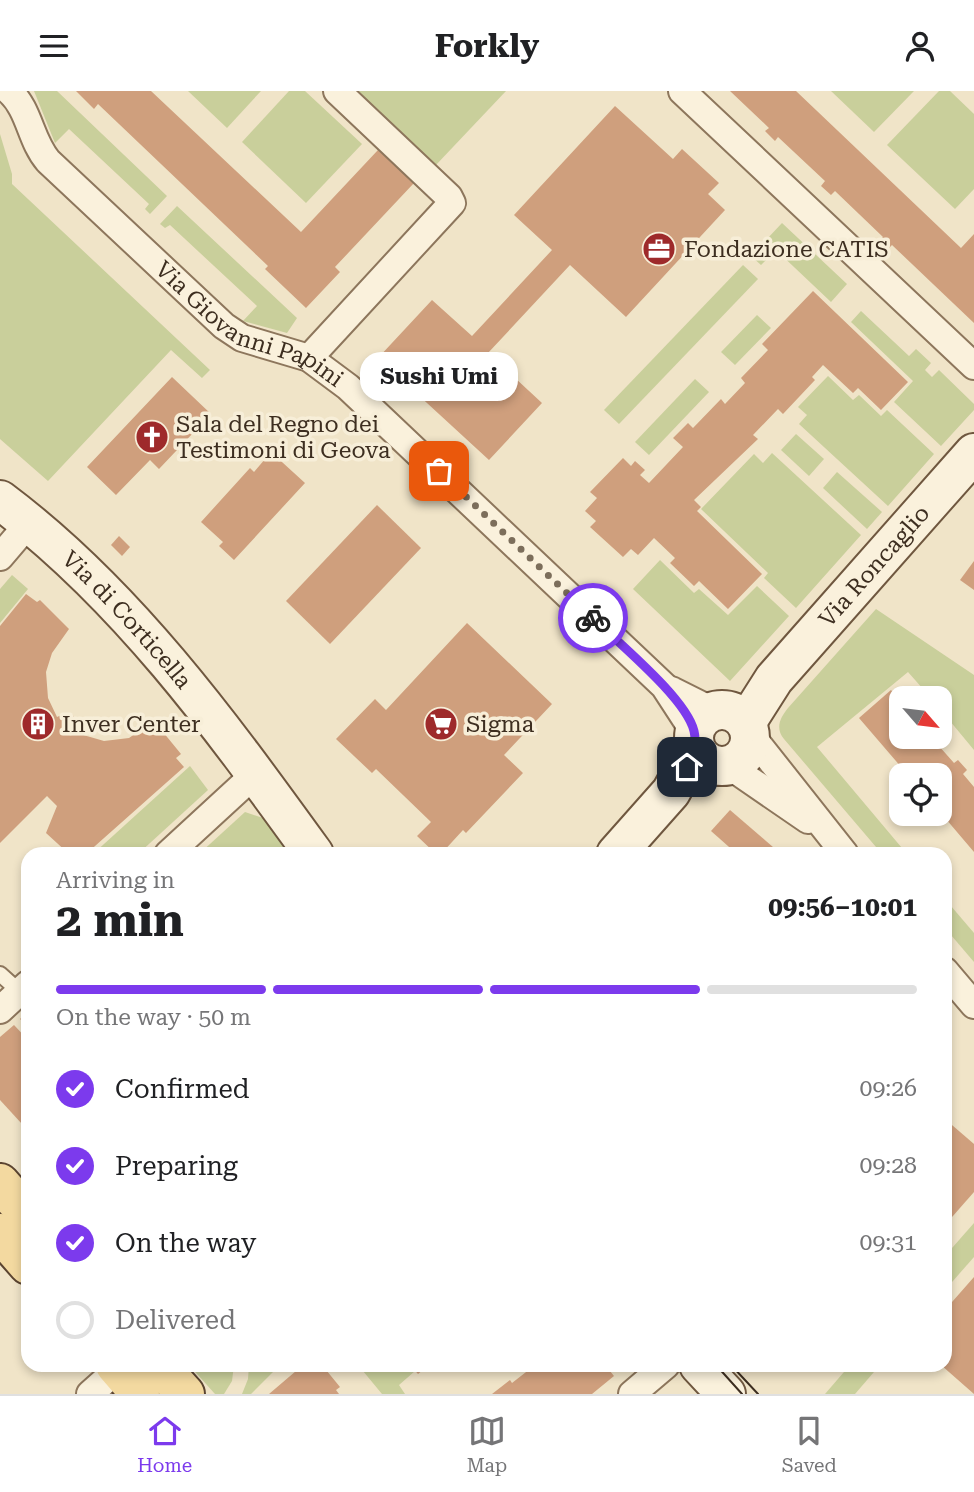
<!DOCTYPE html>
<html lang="en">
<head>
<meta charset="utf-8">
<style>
	:root { --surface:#fff; --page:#f2f2f2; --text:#202124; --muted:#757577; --line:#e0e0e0; --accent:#7c3aed }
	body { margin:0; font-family:"Roboto Serif",serif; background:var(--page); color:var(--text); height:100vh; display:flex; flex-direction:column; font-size:26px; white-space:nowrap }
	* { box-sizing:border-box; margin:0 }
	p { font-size:23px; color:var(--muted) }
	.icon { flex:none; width:38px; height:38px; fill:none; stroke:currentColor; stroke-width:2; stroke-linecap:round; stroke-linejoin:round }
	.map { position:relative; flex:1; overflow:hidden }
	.sheet { position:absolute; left:21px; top:756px; width:931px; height:525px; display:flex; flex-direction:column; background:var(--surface); border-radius:21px; box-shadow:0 4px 10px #0003 }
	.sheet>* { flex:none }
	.needle { width:46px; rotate:118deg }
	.controls { position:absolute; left:889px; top:595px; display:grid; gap:14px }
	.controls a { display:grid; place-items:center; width:63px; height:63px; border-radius:14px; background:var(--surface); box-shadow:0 4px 10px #0003; font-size:35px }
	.pin { position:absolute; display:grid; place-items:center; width:60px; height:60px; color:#fff; margin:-30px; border-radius:14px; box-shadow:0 4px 10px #0006 }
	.courier { position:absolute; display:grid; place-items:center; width:70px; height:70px; margin:-35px; border:5px solid #7c3aed; border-radius:50%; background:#fff; color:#222; box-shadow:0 2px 9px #0007 }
	.bubble { position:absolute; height:49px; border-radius:21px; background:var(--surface); box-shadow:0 4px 10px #0003; font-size:23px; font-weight:700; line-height:49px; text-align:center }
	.headline em { font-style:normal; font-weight:700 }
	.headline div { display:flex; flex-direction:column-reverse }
	.headline { display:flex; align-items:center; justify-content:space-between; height:119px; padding:0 35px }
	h1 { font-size:46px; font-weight:700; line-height:52px }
	.bar { display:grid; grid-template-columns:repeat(4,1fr); gap:10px 7px; align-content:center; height:84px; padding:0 35px }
	.bar i { height:9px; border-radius:5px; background:var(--line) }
	.bar .active { background:var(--accent) }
	.bar p { grid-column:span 4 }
	ol { padding:0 35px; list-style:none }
	li { display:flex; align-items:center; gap:21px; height:77px }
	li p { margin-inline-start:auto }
	li .icon { padding:7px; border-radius:50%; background:var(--accent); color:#fff; stroke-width:4 }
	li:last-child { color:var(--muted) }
	li i { width:38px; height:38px; border:4px solid var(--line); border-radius:50% }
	header { display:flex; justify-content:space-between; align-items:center; height:91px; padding:0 35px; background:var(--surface); font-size:32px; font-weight:700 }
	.menu { display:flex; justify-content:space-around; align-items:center; height:98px; border-top:2px solid var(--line); background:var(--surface); font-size:19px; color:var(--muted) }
	.menu a { display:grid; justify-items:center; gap:4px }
	.menu .active { color:var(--accent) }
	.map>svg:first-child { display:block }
	.green { fill:#c9cf9b }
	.building { fill:#cf9f7d }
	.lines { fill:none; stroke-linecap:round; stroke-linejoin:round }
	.lane-casing { stroke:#8d765c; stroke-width:18 }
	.street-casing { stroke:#8d765c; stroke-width:30 }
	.secondary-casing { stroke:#6f573f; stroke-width:42 }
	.primary-casing { stroke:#5b4430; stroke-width:42 }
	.lane { stroke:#faf1dc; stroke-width:14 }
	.street { stroke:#faf1dc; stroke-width:26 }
	.secondary { stroke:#faf1dc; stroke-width:38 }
	.primary { stroke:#f3d9a0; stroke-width:38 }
	.tram { stroke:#3d2e20; stroke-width:2 }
	.done { stroke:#7c6e5b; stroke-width:7; stroke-dasharray:0 12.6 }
	.route { stroke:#7c3aed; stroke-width:9 }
	.labels { text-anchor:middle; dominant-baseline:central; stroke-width:7; stroke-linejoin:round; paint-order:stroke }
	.poi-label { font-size:23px; fill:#3d2e20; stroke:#f7eed8; text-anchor:start }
	.street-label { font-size:23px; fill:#3d2e20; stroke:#f7eed8 }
</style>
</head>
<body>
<header><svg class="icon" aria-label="menu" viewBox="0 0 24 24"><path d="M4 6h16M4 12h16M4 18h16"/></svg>Forkly<svg class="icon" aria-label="person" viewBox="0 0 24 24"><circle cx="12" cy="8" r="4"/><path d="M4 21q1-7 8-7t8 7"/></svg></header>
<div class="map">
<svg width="974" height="1303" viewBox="0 0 974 1303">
	<rect width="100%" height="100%" fill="#f0e4c8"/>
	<g class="green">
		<path d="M34,0H57L167,105L150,123L145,118L149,113L69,38L55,52Z"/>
		<path d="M188,0H261L227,37Z"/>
		<path d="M289,0H305L362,53L306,112L242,51Z"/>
		<path d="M356,0H506L435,75Z"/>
		<path d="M831,0H914L874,41Z"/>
		<path d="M939,0H950L974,23V98L955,118L887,54Z"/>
		<path d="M0,43L12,83V93L210,279L202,287L171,259L48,390L0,348Z"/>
		<path d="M177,115L297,227L287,242L243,230L257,215L170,134L165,137L160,133Z"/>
		<path d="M782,132L847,193L831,211L776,159L761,174L751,165Z"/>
		<path d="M743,174L758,188L619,333L604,319Z"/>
		<path d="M861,220L909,265L916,258L931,272L925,279L932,286L939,279L974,313V319L941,355L894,311L913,290L851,231Z"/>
		<path d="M757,224L771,237L735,274L721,261Z"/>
		<path d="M828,285L853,309L859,304L881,325L887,319L934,363L888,415L799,333L807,324L798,316Z"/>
		<path d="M695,288L709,301L649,364L635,351Z"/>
		<path d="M796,343L824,368L809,385L781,359Z"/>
		<path d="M772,362L861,444L796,517L764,487L768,482L701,418L754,363L763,372Z"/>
		<path d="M837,381L882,421L867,438L823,397Z"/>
		<path d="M660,469L694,502L699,498L728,524L757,495L789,525L730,590L633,498Z"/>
		<path d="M12,484L28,498L0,532V498Z"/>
		<path d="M876,518L974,584V659L940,618V607H931L908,581L817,656L907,763H882L784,648C775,637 780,627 788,617Z"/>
		<path d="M190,675L208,699L138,763H93Z"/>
		<path d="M245,721L263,727L290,763H199Z"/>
		<path d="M945,808L974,842V871L945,837Z"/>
		<path d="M974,1132V1166L945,1199V1165Z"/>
		<path d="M189,1274H234L232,1290L224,1303H215Z"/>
		<path d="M249,1274H280L251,1303H242L248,1288Z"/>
		<path d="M358,1274H410L415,1280L399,1294L405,1303H382Z"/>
		<path d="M850,1274H880L855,1303H825Z"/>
	</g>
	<g class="building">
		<path d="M76,0H151L301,141L378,59L414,92L335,176L340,181L306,217L265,178L268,175L98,13L94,18Z"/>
		<path d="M730,0H796L961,157L974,143V232L892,154L887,159L878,151L883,146L835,100L831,104L821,95L825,90L778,46L775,50L765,40L769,37Z"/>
		<path d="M615,15L673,68L682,58L719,92L708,103L725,119L626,226L570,174L488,262L542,312L489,369L378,267L432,209L472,245L552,159L514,124Z"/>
		<path d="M813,200L908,291L881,319L858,297L853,302L823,274L812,286L815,289L783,323L778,318L753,344L758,348L694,409L701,416L697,420L762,483L728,518L699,490L694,495L670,472L675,467L654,447L638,464L631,458L623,466L590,436L596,430L585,420L597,407L590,401L623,367L631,375L635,370L645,379L640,384L649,392L683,356L673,347L688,332L693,337L721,308L725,313L745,292L741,287L768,259L762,253Z"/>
		<path d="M172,286L211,323L159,378L150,369L116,404L87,376Z"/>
		<path d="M271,361L305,392L234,469L219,455L223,451L201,431L250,377L254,381Z"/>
		<path d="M377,414L421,457L330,553L286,510Z"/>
		<path d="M119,445L130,456L122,465L111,454Z"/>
		<path d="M974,470V499L960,489Z"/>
		<path d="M26,503L37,511L40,509L69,538L52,562L46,581L48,607L57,626L66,622L72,623L77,631L73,641L104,650L129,647L154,630L181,663L176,667L184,676L86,763H69L46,742L57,715L47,705L0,752V535Z"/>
		<path d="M467,532L552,613L504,664L523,682L466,742L463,739L441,763H436L417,745L431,731L376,678L372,682L336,648L375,608L386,619Z"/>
		<path d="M891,599L901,611V646H931L954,672L958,669L967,679L963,683L974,696V761L940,721V704L947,697L940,684H908L859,627Z"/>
		<path d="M730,719L781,763H737L711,740Z"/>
		<path d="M28,920V936L20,928Z"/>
		<path d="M14,934L28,949V1027L22,1033L0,1009V946Z"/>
		<path d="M945,1028L974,1053V1101L945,1134Z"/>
		<path d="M974,1186V1303L941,1274H945V1219Z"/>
		<path d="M303,1274H322L340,1296L336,1299L339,1303H269Z"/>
		<path d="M410,1274H429L418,1283Z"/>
		<path d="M535,1274H605L614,1285L592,1303H492L510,1289L512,1292Z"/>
	</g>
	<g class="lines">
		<defs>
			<path id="lane" d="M0,883L20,901"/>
			<g id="street">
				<path id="s1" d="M9,0C30,19 30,49 48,70L224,235L242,247L309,267L348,296L664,595L694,641"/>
				<path d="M682,0L974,275"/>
				<path d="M309,267L452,112L449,106L337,0"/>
				<path d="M0,466L29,432"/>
				<path d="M671,599L713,620"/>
				<path d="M750,643L845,763"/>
				<path d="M728,674L808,729"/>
				<path d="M168,763L256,682"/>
				<path d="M945,880L974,914"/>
				<path d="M0,919L28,893"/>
				<path d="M90,1303L118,1278"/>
				<path d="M632,1303L666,1274"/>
			</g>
			<g id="secondary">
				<path id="s2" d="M0,409C127,504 222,636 314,763"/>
				<circle cx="722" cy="647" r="28"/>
				<path id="s3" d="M746,632L774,588L974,362"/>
				<path d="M616,763L671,701L695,657"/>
				<path d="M699,1274L726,1303"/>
			</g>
			<g id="primary">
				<path d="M0,1092L28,1124"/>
				<path d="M0,1142L28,1174"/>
				<path d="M115,1274L140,1303"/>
				<path d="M159,1274L185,1303"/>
			</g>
		</defs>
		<use href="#lane" class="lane-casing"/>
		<use href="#street" class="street-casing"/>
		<use href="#secondary" class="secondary-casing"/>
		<use href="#primary" class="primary-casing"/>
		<use href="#lane" class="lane"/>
		<use href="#street" class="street"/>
		<use href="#secondary" class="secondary"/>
		<use href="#primary" class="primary"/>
		<g class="tram">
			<path d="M716,1274L742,1303"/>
			<path d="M731,1274L758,1303"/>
		</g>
	</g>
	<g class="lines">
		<path class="done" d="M439,380L593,527"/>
		<path class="route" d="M593,527C618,552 686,607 694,640C697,653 693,664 687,676"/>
	</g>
	<defs>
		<symbol id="office-disc" viewBox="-11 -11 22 22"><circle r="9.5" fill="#9e2a2b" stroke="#f7eed8"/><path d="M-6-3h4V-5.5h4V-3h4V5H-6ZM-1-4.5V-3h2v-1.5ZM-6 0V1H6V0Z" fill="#fff"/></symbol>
		<symbol id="church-disc" viewBox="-11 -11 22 22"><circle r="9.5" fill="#9e2a2b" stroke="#f7eed8"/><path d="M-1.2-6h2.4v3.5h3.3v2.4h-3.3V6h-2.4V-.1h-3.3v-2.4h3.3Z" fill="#fff"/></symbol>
		<symbol id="building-disc" viewBox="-11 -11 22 22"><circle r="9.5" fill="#9e2a2b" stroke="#f7eed8"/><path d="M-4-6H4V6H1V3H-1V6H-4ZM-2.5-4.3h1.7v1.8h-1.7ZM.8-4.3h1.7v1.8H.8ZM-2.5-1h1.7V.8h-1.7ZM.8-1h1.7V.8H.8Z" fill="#fff"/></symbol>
		<symbol id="supermarket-disc" viewBox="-11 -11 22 22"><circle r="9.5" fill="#9e2a2b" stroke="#f7eed8"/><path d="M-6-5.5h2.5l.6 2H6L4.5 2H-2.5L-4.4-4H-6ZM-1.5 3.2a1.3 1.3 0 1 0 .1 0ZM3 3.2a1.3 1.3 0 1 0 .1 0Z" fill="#fff"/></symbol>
	</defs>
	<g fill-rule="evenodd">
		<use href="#office-disc" x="640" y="139" width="38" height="38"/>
		<use href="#church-disc" x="133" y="327" width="38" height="38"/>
		<use href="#building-disc" x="19" y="614" width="38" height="38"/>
		<use href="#supermarket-disc" x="422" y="614" width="38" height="38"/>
	</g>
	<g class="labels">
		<g class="poi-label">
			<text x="684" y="158">Fondazione CATIS</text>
			<text x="176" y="333">Sala del Regno dei<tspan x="176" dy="26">Testimoni di Geova</tspan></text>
			<text x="62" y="633">Inver Center</text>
			<text x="466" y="633">Sigma</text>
		</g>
		<g class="street-label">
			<text stroke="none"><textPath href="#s1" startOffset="343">Via Giovanni Papini</textPath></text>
			<text stroke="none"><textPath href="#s3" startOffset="203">Via Roncaglio</textPath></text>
			<text stroke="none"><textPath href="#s2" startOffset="175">Via di Corticella</textPath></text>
		</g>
	</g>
</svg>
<div class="controls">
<a><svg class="needle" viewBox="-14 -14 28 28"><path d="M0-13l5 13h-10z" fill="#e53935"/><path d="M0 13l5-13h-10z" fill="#757577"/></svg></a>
<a><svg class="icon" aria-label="locate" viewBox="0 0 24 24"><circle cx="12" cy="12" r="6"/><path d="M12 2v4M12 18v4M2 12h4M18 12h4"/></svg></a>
</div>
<div class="pin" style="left:439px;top:380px;background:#ea580c"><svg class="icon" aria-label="bag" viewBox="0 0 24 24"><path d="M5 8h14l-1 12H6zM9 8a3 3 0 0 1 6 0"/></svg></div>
<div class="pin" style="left:687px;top:676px;background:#1f2937"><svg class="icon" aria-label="home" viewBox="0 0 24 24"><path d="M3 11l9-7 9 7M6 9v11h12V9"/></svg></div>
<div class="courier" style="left:593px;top:527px"><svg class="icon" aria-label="bike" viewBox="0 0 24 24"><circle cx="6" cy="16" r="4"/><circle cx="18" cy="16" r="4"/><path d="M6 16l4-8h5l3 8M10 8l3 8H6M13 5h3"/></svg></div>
<div class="bubble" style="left:360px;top:261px;width:158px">Sushi Umi</div>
<section class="sheet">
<div class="headline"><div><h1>2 min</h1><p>Arriving in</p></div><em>09:56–10:01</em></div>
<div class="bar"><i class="active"></i><i class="active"></i><i class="active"></i><i></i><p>On the way · 50 m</p></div>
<ol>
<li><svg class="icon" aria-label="check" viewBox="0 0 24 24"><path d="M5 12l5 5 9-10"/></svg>Confirmed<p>09:26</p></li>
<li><svg class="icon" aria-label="check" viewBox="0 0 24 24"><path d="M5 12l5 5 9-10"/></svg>Preparing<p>09:28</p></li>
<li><svg class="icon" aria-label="check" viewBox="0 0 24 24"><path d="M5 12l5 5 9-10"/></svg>On the way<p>09:31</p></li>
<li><i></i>Delivered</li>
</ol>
</section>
</div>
<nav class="menu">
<a class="active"><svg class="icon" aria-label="home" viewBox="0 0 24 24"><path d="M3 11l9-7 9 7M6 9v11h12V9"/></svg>Home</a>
<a><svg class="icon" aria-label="map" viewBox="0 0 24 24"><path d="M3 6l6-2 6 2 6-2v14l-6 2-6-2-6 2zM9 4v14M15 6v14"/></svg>Map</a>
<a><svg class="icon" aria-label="saved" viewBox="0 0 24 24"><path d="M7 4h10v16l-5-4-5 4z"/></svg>Saved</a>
</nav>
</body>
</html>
